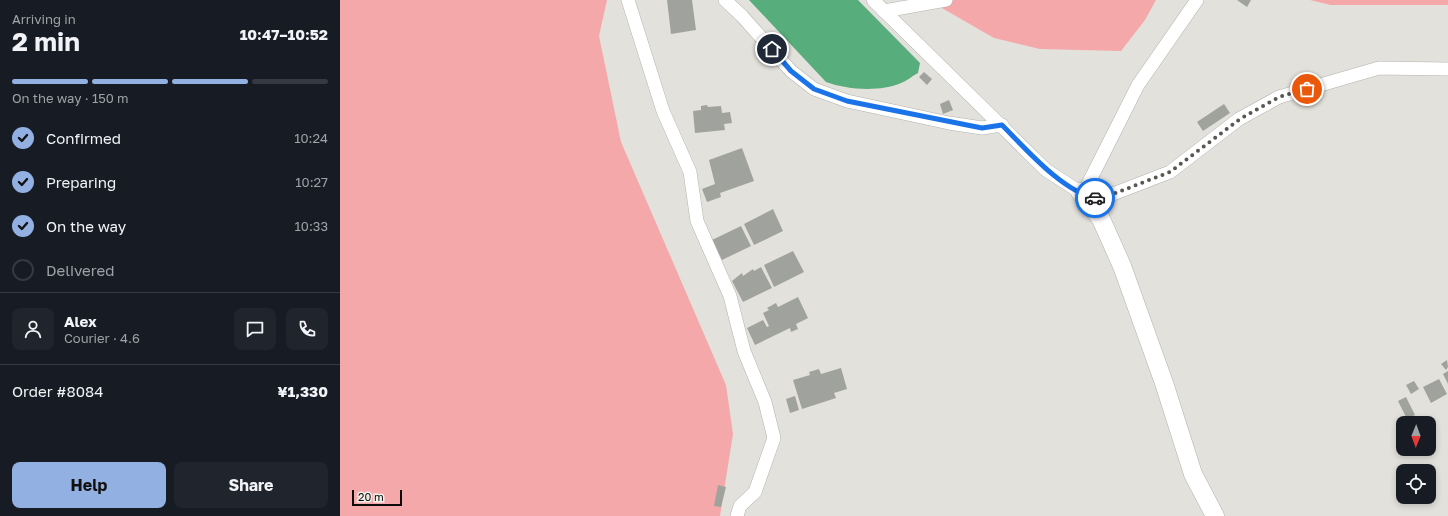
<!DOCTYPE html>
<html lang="en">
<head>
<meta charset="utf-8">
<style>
	:root { --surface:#171b24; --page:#20242c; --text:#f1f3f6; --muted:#9ea1a6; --line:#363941; --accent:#92b0e2 }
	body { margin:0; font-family:"Golos Text",sans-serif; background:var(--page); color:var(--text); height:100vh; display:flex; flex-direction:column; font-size:15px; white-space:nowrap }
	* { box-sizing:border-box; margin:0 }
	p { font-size:13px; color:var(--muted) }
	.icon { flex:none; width:22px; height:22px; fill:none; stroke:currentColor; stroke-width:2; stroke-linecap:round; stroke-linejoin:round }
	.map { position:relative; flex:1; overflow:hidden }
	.side { display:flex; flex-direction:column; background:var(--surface); width:340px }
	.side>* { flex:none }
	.needle { width:26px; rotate:181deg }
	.fabs { position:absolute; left:1056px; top:416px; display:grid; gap:8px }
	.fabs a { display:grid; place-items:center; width:40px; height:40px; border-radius:8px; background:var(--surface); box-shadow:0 2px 6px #0003; font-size:20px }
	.scale { position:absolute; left:12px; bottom:10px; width:50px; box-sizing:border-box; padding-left:4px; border:2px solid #0d0c0b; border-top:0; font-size:11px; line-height:14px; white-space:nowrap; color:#0d0c0b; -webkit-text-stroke:3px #f0eee9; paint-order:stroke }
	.pin { position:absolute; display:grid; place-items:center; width:34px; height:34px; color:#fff; margin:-17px; border:2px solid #fff; border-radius:50%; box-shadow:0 1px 4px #0007 }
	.courier { position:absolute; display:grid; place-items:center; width:40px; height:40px; margin:-20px; border:3px solid #1a73e8; border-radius:50%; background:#fff; color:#222; box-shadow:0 1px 5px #0007 }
	.head em { font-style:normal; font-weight:700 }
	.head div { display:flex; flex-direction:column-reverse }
	.head { display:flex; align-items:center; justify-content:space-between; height:68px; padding:0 12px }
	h1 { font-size:26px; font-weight:700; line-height:30px }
	.bar { display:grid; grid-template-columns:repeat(4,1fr); gap:6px 4px; align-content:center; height:48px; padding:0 12px }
	.bar i { height:5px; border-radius:3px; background:var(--line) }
	.bar .active { background:var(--accent) }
	.bar p { grid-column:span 4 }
	.line { display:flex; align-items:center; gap:10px; padding:0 12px; border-top:1px solid var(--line) }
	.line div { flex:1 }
	.round { display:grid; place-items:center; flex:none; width:42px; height:42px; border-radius:8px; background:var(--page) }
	ol { padding:0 12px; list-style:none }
	li { display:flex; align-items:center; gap:12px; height:44px }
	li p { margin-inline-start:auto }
	li .icon { padding:4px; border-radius:50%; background:var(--accent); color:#111; stroke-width:4 }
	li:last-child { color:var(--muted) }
	li i { width:22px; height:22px; border:2px solid var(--line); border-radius:50% }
	.primary-button { display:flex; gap:8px; margin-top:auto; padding:8px 12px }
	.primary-button a { flex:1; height:46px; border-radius:8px; background:var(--accent); color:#111; font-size:16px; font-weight:700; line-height:46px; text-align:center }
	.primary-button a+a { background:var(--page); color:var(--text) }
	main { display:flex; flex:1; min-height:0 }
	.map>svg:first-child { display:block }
	.green { fill:#f5a8aa }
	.water { fill:#57ad7c }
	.building { fill:#a0a29d }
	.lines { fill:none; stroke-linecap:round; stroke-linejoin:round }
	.street-casing { stroke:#b4b2ad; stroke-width:14 }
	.secondary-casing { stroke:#b4b2ad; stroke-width:19 }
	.street { stroke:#fff; stroke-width:13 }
	.secondary { stroke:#fff; stroke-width:18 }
	.done { stroke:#585754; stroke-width:4; stroke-dasharray:0 7.2 }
	.route { stroke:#1a73e8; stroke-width:5 }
</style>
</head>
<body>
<main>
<section class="side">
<div class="head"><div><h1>2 min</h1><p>Arriving in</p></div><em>10:47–10:52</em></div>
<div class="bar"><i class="active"></i><i class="active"></i><i class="active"></i><i></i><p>On the way · 150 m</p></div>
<ol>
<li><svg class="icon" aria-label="check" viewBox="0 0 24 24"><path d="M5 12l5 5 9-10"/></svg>Confirmed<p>10:24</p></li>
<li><svg class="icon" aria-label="check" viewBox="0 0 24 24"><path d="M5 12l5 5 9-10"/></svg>Preparing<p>10:27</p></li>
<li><svg class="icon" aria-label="check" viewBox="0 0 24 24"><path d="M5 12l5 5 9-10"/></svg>On the way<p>10:33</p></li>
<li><i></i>Delivered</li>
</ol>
<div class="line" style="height:72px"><a class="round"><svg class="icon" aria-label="person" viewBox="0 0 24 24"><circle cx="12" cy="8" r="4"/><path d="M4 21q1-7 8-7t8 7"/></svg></a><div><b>Alex</b><p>Courier · 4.6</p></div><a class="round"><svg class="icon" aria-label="chat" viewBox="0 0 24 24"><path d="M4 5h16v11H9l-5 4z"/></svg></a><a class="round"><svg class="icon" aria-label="phone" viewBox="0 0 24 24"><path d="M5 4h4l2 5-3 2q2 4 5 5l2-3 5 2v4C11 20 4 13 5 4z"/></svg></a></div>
<div class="line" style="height:52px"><div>Order #8084</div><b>¥1,330</b></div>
<div class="primary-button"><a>Help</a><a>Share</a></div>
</section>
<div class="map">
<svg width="1108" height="516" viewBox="0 0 1108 516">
	<rect width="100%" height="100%" fill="#e3e1dc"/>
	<g class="green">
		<path d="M0,0H267L259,36L281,142L386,385L393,434L380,516H0Z"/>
		<path d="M588,0H816L805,20L781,51L700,49L654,38Z"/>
		<path d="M970,0H1108V5H991Z"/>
	</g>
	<path class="water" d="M409,0H518L580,63L578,73C572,76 567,81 561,83C540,92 508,90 486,82Z"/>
	<g class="building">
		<path d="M327,0H352L356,30L331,34Z"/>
		<path d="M897,0H911L907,7Z"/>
		<path d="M584,72L592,79L587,85L579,77Z"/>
		<path d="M609,100L613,110L603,114L600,104Z"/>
		<path d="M884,104L890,113L863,131L857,122Z"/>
		<path d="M367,105L368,107L381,106L382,113L390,112L392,123L384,124L385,130L355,133L353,111L361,110V106Z"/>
		<path d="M402,148L414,181L380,193L381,197L367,202L362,189L375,184L369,160Z"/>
		<path d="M433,209L443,231L414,245L404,224Z"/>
		<path d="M401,226L411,246L382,260L372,240Z"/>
		<path d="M453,251L464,272L434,287L424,265Z"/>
		<path d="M421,267L432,288L403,302L392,281L402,273L403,276L413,269L414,271Z"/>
		<path d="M458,297L468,318L456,324L458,329L451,332L450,328L415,345L407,328L423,320L427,327L429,326L423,313L429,310L427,308L436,303L438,307Z"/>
		<path d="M1107,360L1108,367L1106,370L1101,364Z"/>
		<path d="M501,368L507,389L494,393L496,398L462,409L453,380L470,375L469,372L479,369L481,374Z"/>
		<path d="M1108,371V384L1103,374Z"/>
		<path d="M1099,379L1107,394L1091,403L1083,387Z"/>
		<path d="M1074,381L1079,389L1071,394L1066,385Z"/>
		<path d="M455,396L459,410L450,413L446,399Z"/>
		<path d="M1066,397L1075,415L1067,419L1058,401Z"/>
		<path d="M378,485L386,487L381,507L374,506Z"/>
	</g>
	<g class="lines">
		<defs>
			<g id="street">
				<path d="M288,0L323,111L350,172L357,221L390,296L404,351L425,402L434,438L415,492L400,506L397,516"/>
				<path d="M385,0L402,16L451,71L474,89L507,101L609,123L642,128L662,125"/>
				<path d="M533,0L706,170L743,194L760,199L830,172L899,119L939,97L1039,68L1108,69"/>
				<path d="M544,11L606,0"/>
				<path d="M743,194L798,85L857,0"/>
			</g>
			<path id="secondary" d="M740,192L761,219L782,266L824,383L853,474L875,516"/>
		</defs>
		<use href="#street" class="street-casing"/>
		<use href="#secondary" class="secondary-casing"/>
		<use href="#street" class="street"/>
		<use href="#secondary" class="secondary"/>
	</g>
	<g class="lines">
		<path class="done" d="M755,198L760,199L830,172L900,119L939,97L967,89"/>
		<path class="route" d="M432,49L451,71L474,89L507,101L642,128L662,125C686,149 722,191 755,198"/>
	</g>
</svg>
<div class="fabs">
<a><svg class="needle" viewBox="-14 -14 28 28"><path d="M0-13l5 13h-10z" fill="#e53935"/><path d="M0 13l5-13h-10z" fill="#9ea1a6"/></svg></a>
<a><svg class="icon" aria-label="locate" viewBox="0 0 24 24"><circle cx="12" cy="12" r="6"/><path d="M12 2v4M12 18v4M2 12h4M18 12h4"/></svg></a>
</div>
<div class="scale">20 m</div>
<div class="pin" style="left:967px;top:89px;background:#ea580c"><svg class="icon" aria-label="bag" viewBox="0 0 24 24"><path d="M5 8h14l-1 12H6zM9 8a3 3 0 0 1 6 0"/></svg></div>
<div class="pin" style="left:432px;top:49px;background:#1f2937"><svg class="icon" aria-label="home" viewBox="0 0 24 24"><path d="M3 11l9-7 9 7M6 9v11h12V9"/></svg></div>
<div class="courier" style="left:755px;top:198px"><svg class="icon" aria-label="car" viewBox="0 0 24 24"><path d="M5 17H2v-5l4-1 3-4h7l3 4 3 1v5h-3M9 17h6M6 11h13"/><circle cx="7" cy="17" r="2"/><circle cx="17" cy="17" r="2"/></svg></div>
</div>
</main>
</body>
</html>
